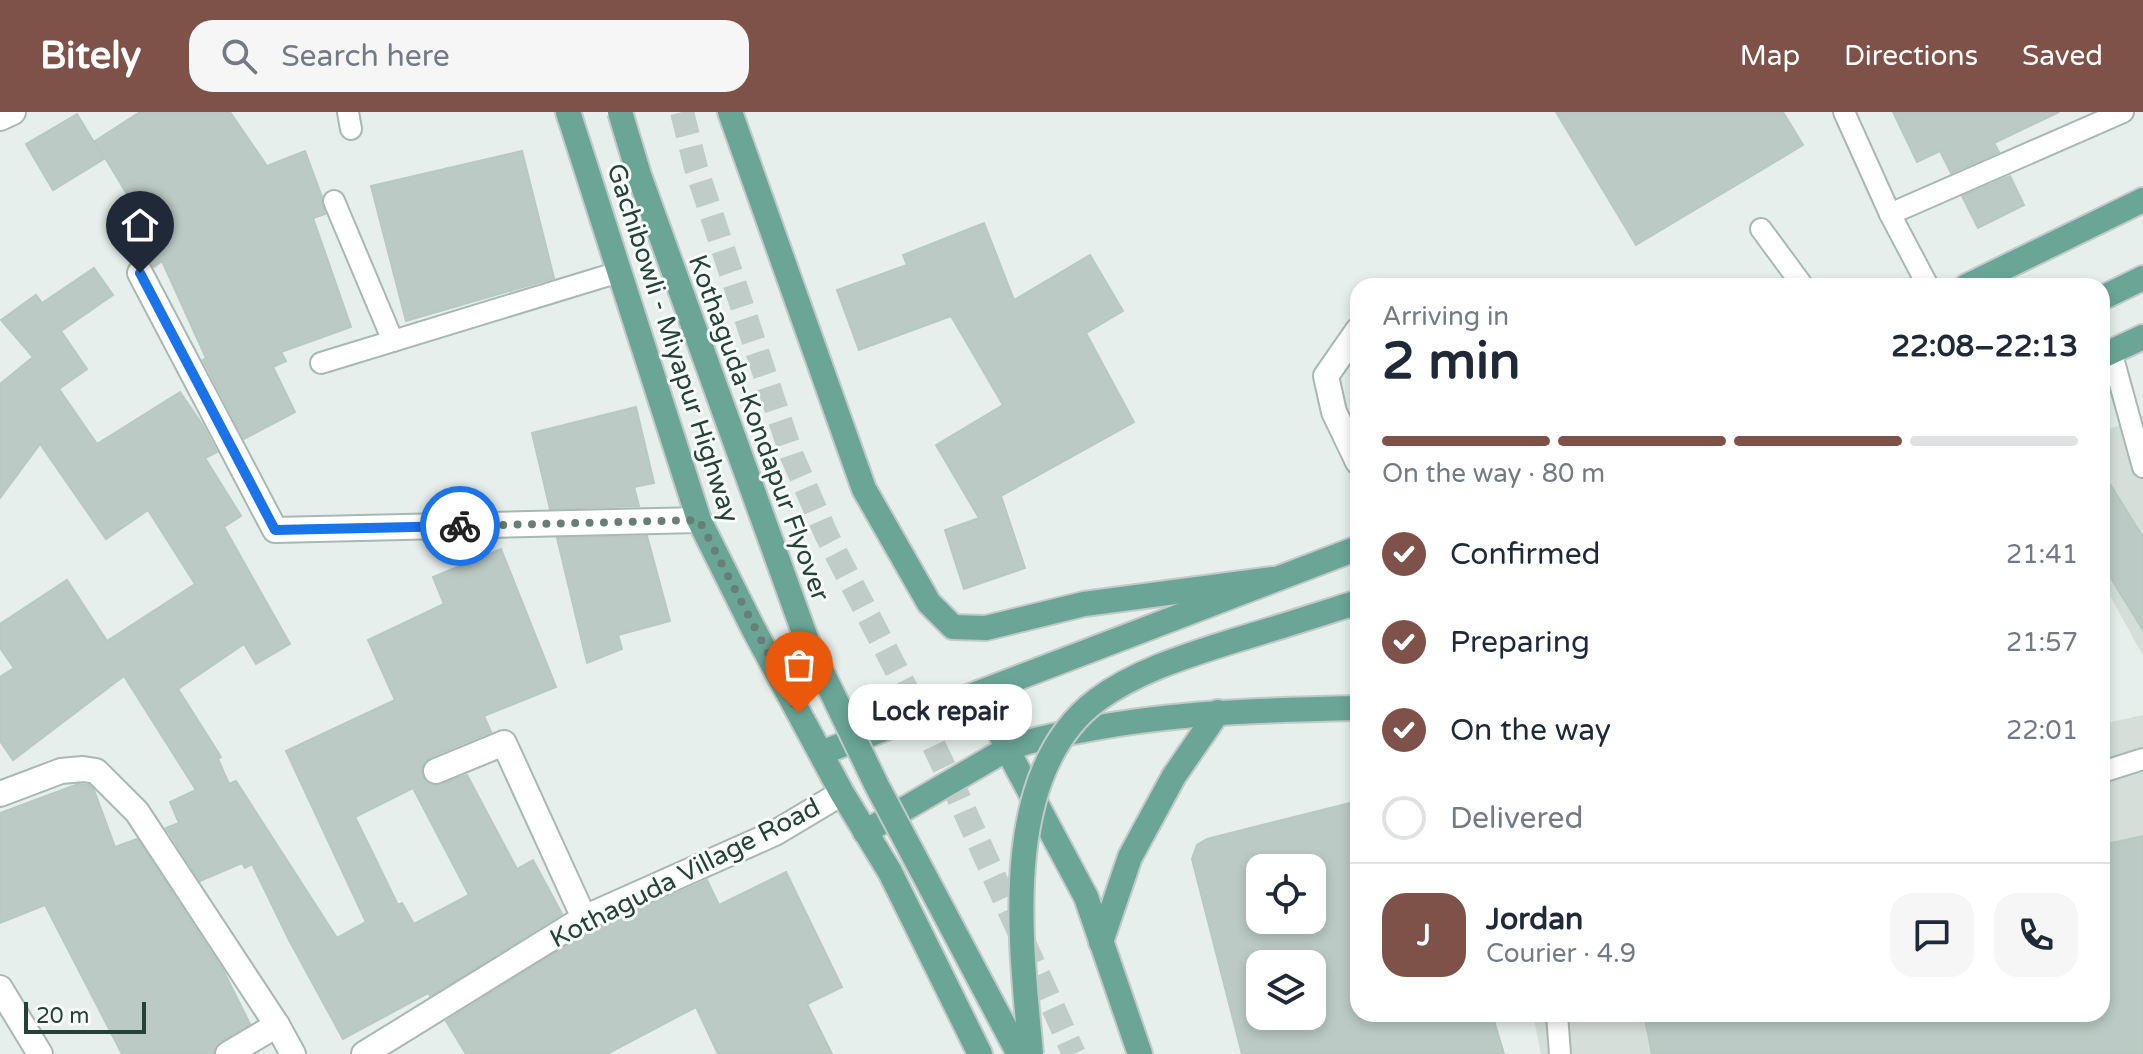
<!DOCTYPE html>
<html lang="en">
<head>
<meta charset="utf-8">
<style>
	:root { --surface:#fff; --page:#f6f6f7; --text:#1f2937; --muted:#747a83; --line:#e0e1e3; --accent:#7f5249 }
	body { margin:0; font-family:"Varela Round",sans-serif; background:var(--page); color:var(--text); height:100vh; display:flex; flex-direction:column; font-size:30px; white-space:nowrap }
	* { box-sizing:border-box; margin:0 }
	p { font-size:26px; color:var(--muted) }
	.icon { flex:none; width:44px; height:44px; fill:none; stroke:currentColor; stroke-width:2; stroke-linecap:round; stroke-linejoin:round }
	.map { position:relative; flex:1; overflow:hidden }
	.panel { position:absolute; left:1350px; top:166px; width:760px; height:744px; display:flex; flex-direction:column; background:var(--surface); border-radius:24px; box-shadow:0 4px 12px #0003 }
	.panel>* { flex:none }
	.buttons { position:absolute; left:1246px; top:742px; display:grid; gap:16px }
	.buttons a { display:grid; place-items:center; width:80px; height:80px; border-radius:16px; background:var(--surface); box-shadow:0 4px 12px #0003; font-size:40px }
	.scale { position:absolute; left:24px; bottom:20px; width:122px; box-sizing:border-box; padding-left:8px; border:4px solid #24423a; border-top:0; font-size:22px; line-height:28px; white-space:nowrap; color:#24423a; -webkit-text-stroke:6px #f7fbf9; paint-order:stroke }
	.pin { position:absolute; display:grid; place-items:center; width:68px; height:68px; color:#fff; margin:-82px -34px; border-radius:50% 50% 50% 0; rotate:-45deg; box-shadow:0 0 8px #0007 }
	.pin .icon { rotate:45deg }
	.courier { position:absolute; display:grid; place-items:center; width:80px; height:80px; margin:-40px; border:6px solid #1a73e8; border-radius:50%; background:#fff; color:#222; box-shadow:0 2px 10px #0007 }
	.bubble { position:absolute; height:56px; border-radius:24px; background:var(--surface); box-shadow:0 4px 12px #0003; font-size:26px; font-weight:700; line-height:56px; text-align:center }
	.summary em { font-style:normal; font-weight:700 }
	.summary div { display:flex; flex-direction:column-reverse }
	.summary { display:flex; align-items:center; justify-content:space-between; height:136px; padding:0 32px }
	h1 { font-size:52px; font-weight:700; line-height:60px }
	.bar { display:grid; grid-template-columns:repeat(4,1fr); gap:12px 8px; align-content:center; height:96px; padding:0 32px }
	.bar i { height:10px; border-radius:6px; background:var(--line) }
	.bar .selected { background:var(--accent) }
	.bar p { grid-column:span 4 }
	.line { display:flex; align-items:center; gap:20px; padding:0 32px; border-top:2px solid var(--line) }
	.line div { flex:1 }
	.round { display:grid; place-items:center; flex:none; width:84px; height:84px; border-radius:24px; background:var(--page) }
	ol { padding:0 32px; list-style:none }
	li { display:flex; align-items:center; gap:24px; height:88px }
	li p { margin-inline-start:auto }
	li .icon { padding:8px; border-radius:50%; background:var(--accent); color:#fff; stroke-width:4 }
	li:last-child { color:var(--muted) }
	li i { width:44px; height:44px; border:4px solid var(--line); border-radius:50% }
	header { display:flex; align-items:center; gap:48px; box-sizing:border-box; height:112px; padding:0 40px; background:var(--accent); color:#fff }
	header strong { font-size:38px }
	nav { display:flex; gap:44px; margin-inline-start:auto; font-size:28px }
	.search { width:560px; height:72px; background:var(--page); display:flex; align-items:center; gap:20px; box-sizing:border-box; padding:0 28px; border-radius:24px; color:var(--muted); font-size:30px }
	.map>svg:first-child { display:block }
	.built { fill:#d4dfda }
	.building { fill:#bbcac4; stroke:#b8c9c2; stroke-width:2; fill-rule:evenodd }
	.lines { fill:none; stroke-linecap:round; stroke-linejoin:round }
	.primary-tunnel { stroke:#bfccc8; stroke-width:24; stroke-dasharray:24 12; stroke-linecap:butt }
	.lane-casing { stroke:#a8b8b2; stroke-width:24 }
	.street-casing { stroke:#a8b8b2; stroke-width:28 }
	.primary-casing { stroke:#c2cac8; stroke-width:28 }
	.lane { stroke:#fff; stroke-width:20 }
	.street { stroke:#fff; stroke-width:24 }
	.primary { stroke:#6aa596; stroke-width:24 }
	.primary-bridge-casing { stroke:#c2cac8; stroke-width:28; stroke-linecap:butt }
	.primary-bridge { stroke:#6aa596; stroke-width:24 }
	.done { stroke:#687f78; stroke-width:8; stroke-dasharray:0 14.4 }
	.route { stroke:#1a73e8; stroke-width:10 }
	.labels { text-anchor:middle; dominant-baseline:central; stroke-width:6; stroke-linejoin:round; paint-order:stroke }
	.street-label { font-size:26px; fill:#24423a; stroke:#f7fbf9 }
</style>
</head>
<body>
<header>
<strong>Bitely</strong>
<div class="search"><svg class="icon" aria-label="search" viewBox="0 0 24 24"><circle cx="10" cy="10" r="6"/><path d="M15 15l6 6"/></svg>Search here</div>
<nav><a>Map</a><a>Directions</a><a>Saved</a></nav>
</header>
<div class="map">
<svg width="2143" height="942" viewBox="0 0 2143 942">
	<rect width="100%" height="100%" fill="#e6efeb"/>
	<g class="built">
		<path d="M2143,304V544L2102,469V320Z"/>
		<path d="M2143,603V942H1541L1533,902H2102V612Z"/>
	</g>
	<g class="building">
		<path d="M140,0H230L267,54L305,39L322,85L325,102L313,106L351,215L281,240L286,249L273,255L295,300L244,327L203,248L206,246L162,149L154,155L152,153L140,120L148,117L95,29Z"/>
		<path d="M1556,0H1783L1803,33L1636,133Z"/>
		<path d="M1893,0H2059L1994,31L1999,40L1951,61L1940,39L1917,50Z"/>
		<path d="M77,2L104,47L53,78L26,32Z"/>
		<path d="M522,39L554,166L406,209L371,74Z"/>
		<path d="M2010,64L2024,93L1978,116L1962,84Z"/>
		<path d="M984,111L1014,188L1090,143L1123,199L1086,221L1134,310L1001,384L1025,456L964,477L945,418L979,406L936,333L1003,293L951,204L859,238L837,178L907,153L903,143Z"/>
		<path d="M94,156L113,183L61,219L87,257L59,277L97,332L180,280L202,312L217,340L205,346L241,404L224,415L290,532L256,552L244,532L178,577L221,645L218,647L229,672L236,669L337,826L366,810L286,639L395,588L368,528L444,492L433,465L501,437L556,575L484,604L491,620L430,645L424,651L421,658L426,670L435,674L467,663L517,757L533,748L562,802L430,884L428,881L343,927L289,828L252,752L245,756L242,751L200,769L166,716L179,711L170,690L196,678L124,564L13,648L0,629V565L14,556L0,536V512L67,468L107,529L195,472L148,398L106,427L40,332L0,386V272L33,245L1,208L36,183L42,191ZM413,676L469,783L414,812L402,791L398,793L355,705Z"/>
		<path d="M636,295L654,371L634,375L639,394L550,397L532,321Z"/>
		<path d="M2102,359L2143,425V518L2102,452Z"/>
		<path d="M647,424L670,509L618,523L622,537L587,551L557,426Z"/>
		<path d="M78,672L89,673L94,678L115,735L137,727L223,858L250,912L220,930L213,942H122L45,793L0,811V701Z"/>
		<path d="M1358,689V902H1492L1504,942H1242L1192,747L1197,733L1207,727ZM1260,756H1312V808H1260ZM1260,852H1312V904H1260Z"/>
		<path d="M2143,724V942H1652L1644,902H2102V733Z"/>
		<path d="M786,760L842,875L807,892L832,942H718L696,895L607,942H466L446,909L591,819L707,768L719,793Z"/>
	</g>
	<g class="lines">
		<path class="primary-tunnel" d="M682,0L696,56L792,344L827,424L912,588L957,682L1074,942"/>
		<defs>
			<g id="lane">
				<path d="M348,0L351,17"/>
				<path d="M1844,0L1890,102L1928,174"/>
				<path d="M334,89L393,229"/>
				<path d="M1890,102L2123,0"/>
				<path d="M1761,117L1803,174"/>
				<path d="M2111,239L2143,355"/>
				<path d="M321,251L619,160"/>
				<path d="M2102,660L2143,647"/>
				<path d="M1557,902L1560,942"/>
			</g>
			<g id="street">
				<path d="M0,6L13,0"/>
				<path d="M140,161L275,418L699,408"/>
				<path d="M1358,218L1326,264L1334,300L1358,350"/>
				<path d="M436,659L504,631L584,806"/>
				<path d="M0,682L61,659L83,657L96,659L137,700L277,913L293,942"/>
				<path d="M0,876L40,942"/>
				<path d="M228,942L277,913"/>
				<path d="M364,942L584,806L775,721L842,681"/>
			</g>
			<g id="primary">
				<path d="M568,0L699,408L753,516L842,681L890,760L980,942"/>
				<path d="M730,0L864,377L929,491L953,515L986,516L1084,492L1273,467"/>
				<path d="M1967,174L2143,88"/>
				<path d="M2102,186L2143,166"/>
				<path d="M2102,244L2143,225"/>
				<path d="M983,580L1007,637L1086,785L1140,942"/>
				<path d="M821,641L1358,436"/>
				<path d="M865,720L1007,637C1032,627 1058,623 1084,618C1175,600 1266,598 1358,596"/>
				<path d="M1101,830L1130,745L1174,664L1218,600"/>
			</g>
		</defs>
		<use href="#lane" class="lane-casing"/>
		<use href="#street" class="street-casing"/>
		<use href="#primary" class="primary-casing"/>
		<use href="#lane" class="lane"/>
		<use href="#street" class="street"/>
		<use href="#primary" class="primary"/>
		<defs>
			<g id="primary-bridge">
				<path d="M620,0L639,63L807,529L877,674L1019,942"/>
				<path d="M1031,942C1021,833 998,662 1097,588C1138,558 1189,543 1236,528C1277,516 1317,503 1358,490"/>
			</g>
		</defs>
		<use href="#primary-bridge" class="primary-bridge-casing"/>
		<use href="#primary-bridge" class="primary-bridge"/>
	</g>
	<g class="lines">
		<path class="done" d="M460,414L699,408L799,601"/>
		<path class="route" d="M140,161L275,418L460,414"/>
	</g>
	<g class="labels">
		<g class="street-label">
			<text transform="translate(673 231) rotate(72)">Gachibowli - Miyapur Highway</text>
			<text transform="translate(759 316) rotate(70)">Kothaguda-Kondapur Flyover</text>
			<text transform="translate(685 761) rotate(-27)">Kothaguda Village Road</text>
		</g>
	</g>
</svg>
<div class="buttons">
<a><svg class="icon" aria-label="locate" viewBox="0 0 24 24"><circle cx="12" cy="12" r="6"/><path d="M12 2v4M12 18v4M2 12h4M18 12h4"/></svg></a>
<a><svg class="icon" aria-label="layers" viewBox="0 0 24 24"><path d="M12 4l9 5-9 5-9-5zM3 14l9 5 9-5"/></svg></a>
</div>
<div class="scale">20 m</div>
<div class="pin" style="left:799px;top:601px;background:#ea580c"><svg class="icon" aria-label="bag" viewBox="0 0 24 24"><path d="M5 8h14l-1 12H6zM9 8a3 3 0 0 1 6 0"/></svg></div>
<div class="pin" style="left:140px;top:161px;background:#1f2937"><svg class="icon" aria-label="home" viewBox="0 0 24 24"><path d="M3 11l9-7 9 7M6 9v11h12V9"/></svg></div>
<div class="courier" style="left:460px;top:414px"><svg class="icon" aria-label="bike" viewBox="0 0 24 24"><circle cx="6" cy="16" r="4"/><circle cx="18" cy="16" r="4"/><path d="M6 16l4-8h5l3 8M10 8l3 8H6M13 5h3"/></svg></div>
<div class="bubble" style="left:848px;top:572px;width:184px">Lock repair</div>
<section class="panel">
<div class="summary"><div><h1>2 min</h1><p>Arriving in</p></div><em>22:08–22:13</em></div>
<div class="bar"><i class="selected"></i><i class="selected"></i><i class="selected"></i><i></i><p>On the way · 80 m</p></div>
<ol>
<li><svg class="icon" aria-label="check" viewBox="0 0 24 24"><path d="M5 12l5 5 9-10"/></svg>Confirmed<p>21:41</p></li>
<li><svg class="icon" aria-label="check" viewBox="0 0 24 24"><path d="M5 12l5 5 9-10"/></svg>Preparing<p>21:57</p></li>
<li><svg class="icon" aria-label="check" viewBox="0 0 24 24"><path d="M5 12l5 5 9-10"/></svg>On the way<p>22:01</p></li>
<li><i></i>Delivered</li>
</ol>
<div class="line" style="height:144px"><b class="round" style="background:var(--accent);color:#fff">J</b><div><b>Jordan</b><p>Courier · 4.9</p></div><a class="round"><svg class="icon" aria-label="chat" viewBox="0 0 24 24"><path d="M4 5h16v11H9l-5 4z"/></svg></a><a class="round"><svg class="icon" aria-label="phone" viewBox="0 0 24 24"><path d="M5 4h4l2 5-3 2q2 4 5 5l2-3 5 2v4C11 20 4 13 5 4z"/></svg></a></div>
</section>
</div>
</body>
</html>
